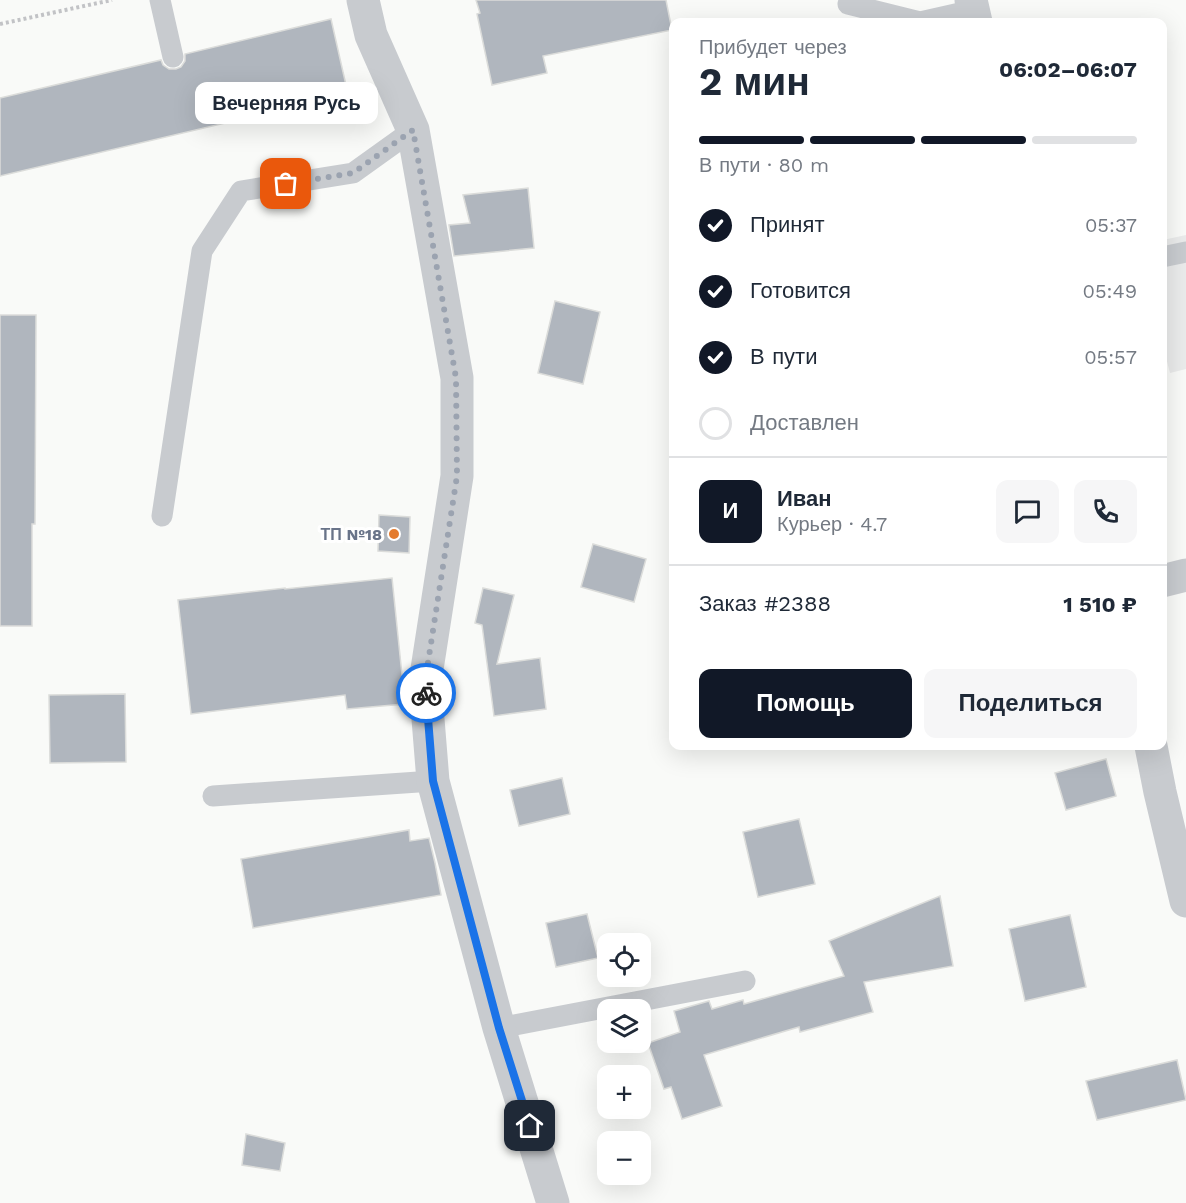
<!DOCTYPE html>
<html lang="ru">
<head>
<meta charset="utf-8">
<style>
	:root { --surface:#fff; --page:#f6f6f7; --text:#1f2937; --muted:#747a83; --line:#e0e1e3; --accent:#111827 }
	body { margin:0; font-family:"Work Sans",sans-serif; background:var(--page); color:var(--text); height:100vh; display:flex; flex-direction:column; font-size:22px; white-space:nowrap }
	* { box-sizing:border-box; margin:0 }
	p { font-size:20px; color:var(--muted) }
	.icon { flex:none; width:33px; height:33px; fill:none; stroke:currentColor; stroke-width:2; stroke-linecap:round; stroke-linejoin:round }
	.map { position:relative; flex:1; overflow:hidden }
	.side { position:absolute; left:669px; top:18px; width:498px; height:732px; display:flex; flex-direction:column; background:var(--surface); border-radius:12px; box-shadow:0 6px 24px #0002 }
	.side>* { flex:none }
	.tools { position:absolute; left:597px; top:933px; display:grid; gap:12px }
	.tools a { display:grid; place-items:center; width:54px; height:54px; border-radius:12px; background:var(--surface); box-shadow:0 6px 24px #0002; font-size:30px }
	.pin { position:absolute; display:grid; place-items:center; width:51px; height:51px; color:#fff; margin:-26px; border-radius:12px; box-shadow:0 3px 9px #0006 }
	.courier { position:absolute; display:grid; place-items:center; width:60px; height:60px; margin:-30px; border:4px solid #1a73e8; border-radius:50%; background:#fff; color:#222; box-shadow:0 2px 8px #0007 }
	.bubble { position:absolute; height:42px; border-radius:12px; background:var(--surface); box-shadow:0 6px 24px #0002; font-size:20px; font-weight:700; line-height:42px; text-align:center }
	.headline em { font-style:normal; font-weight:700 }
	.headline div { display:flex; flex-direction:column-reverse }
	.headline { display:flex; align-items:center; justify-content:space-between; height:102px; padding:0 30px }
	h1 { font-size:39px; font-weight:700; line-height:45px }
	.bar { display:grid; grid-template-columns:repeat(4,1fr); gap:9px 6px; align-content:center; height:72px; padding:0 30px }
	.bar i { height:8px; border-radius:4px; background:var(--line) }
	.bar .on { background:var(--accent) }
	.bar p { grid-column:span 4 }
	.line { display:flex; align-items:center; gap:15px; padding:0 30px; border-top:2px solid var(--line) }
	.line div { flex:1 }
	.round { display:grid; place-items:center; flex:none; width:63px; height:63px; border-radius:12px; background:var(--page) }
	ol { padding:0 30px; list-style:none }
	li { display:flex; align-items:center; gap:18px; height:66px }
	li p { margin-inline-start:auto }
	li .icon { padding:6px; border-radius:50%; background:var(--accent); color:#fff; stroke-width:4 }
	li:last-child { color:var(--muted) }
	li i { width:33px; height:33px; border:3px solid var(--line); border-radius:50% }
	.action { display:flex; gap:12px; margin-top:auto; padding:12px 30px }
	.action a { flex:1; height:69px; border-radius:12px; background:var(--accent); color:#fff; font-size:24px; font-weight:700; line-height:69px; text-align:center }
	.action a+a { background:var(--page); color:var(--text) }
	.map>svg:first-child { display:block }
	.built { fill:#eaebeb }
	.building { fill:#b0b6be; stroke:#dbdcda; stroke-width:1.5 }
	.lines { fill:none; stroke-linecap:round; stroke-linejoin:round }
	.path { stroke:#c2c3c6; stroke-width:4; stroke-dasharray:3 3; stroke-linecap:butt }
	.service { stroke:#c8cbcf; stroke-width:21 }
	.minor { stroke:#c8cbcf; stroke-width:33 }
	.tertiary { stroke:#c8cbcf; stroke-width:33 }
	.done { stroke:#9ba3b0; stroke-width:6; stroke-dasharray:0 10.8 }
	.route { stroke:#1a73e8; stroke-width:8 }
	.poi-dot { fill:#e47b2e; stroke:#fff; stroke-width:2 }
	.labels { text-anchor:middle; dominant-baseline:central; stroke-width:6; stroke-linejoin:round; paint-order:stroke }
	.poi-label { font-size:16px; font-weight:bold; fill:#697489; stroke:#fff; text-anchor:end }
</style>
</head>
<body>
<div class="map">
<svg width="1186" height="1203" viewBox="0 0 1186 1203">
	<rect width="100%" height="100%" fill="#f9faf8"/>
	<path class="built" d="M1186,235V369L1170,373L1163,346V240Z"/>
	<g class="building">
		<path d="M476,0H666L672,30L543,56L547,73L492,85L477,14L480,13Z"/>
		<path d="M331,19L348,94L0,176V98L161,60L163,65L169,69H176L181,67L185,61V54Z"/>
		<path d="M528,188L534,248L454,256L449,225L470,223L463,195Z"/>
		<path d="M555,301L600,312L583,384L538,373Z"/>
		<path d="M0,315H36L35,524H32V626H0Z"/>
		<path d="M379,515L410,517L409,553L378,551Z"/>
		<path d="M593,544L646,559L634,602L581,587Z"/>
		<path d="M392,578L405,704L347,709L345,695L191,714L178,600L285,588V589Z"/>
		<path d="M483,588L514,595L497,664L540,658L546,709L494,716L482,625L475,623Z"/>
		<path d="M125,694L126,762L50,763L49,695Z"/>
		<path d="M1106,759L1116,796L1066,810L1055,773Z"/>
		<path d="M562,778L570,814L519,826L510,790Z"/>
		<path d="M799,819L815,884L758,897L743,832Z"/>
		<path d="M409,830L410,841L429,838L435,863L441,895L253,928L241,859Z"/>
		<path d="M940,896L953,966L864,982L873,1012L800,1032L799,1027L704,1055L722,1106L682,1119L671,1087L664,1089L648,1043L680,1032L674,1011L709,1001L712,1009L743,1000L744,1004L844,976L829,941Z"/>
		<path d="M587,914L598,958L556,967L546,923Z"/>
		<path d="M1070,915L1086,987L1025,1001L1009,929Z"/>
		<path d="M1177,1060L1186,1100L1097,1120L1086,1081Z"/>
		<path d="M246,1134L285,1143L280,1171L242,1165Z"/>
	</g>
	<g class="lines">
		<path class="path" d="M0,24L112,0"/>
		<g class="service">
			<path d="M160,0L173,57"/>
			<path d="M848,4L920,22L973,10"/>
			<path d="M1162,257L1186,252"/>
			<path d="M162,516L202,251L241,191L353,173L413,130"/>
			<path d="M213,796L433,781"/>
			<path d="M499,1028L745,981"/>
		</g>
		<g class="minor">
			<path d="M363,0L371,35L413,130L457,378V476L425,682L433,781L499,1028L553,1203"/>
			<path d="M1162,581L1186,575"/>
		</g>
		<g class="tertiary">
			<path d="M971,0L976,22"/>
			<path d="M1151,746L1160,792L1186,901"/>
		</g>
	</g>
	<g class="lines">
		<path class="done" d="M286,184L353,173L413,130L456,378L457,476L425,682L426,693"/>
		<path class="route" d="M426,693L433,781L499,1028L530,1126"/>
	</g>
	<circle class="poi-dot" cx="394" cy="534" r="6"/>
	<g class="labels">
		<g class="poi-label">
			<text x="382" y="534">ТП №18</text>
		</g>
	</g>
</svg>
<div class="tools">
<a><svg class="icon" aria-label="locate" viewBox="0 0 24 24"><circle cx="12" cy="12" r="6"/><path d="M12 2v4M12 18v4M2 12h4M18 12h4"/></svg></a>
<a><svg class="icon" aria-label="layers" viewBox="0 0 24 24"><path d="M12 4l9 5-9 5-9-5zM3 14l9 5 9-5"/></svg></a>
<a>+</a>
<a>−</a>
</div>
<div class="pin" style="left:286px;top:184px;background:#ea580c"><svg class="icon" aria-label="bag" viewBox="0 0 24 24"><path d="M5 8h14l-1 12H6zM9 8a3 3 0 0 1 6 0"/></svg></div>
<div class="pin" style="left:530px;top:1126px;background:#1f2937"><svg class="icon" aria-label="home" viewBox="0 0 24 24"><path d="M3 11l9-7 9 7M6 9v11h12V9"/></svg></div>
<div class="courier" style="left:426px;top:693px"><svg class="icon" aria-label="bike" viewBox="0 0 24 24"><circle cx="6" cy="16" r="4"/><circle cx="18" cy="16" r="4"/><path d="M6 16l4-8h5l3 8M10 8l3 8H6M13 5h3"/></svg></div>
<div class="bubble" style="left:195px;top:82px;width:183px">Вечерняя Русь</div>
<section class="side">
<div class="headline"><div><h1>2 мин</h1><p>Прибудет через</p></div><em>06:02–06:07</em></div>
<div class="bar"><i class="on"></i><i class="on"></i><i class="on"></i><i></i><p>В пути · 80 m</p></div>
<ol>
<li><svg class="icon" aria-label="check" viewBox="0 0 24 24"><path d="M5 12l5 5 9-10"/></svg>Принят<p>05:37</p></li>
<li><svg class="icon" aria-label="check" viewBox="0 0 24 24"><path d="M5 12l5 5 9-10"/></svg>Готовится<p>05:49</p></li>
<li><svg class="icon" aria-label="check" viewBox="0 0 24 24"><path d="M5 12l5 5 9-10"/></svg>В пути<p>05:57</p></li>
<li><i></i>Доставлен</li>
</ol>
<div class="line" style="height:108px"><b class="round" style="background:var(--accent);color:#fff">И</b><div><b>Иван</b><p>Курьер · 4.7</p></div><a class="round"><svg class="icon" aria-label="chat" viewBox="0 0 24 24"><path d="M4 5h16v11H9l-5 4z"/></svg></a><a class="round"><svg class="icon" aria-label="phone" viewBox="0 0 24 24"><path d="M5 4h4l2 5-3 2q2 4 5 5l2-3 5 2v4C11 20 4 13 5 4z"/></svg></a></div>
<div class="line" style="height:78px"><div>Заказ #2388</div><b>1 510 ₽</b></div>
<div class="action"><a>Помощь</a><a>Поделиться</a></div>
</section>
</div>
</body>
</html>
